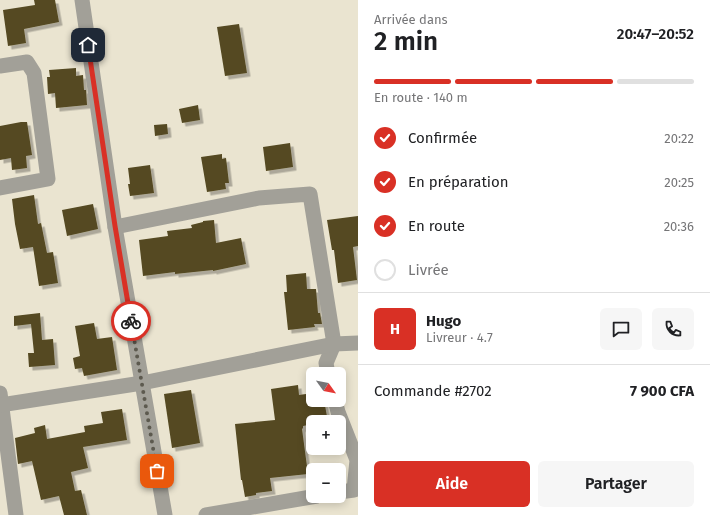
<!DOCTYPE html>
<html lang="fr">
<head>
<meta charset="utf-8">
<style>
	:root { --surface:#fff; --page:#f6f6f6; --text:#202124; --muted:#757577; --line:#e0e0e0; --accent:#d93025 }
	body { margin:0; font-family:"Fira Sans",sans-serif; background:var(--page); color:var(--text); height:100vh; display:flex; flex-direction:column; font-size:15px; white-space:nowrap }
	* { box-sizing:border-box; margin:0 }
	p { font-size:13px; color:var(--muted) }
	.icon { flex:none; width:22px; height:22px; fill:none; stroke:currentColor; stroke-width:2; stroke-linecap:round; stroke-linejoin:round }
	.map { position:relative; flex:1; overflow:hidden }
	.drawer { display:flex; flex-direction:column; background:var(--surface); width:352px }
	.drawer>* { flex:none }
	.needle { width:26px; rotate:123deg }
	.tools { position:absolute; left:306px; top:367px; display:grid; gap:8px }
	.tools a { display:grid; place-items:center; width:40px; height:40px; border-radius:6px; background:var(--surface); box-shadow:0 2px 10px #0003; font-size:20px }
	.pin { position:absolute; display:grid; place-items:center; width:34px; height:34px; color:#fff; margin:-17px; border-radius:8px; box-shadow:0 2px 6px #0006 }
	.courier { position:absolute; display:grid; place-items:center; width:40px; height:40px; margin:-20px; border:3px solid #d93025; border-radius:50%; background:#fff; color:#222; box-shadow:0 1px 5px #0007 }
	.overview em { font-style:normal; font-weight:600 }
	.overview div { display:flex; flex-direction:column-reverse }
	.overview { display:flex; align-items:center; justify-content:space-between; height:68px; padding:0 16px }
	h1 { font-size:26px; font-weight:600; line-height:30px }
	.bar { display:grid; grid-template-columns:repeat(4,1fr); gap:6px 4px; align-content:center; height:48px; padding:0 16px }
	.bar i { height:5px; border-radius:3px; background:var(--line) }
	.bar .on { background:var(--accent) }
	.bar p { grid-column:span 4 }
	.line { display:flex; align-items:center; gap:10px; padding:0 16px; border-top:1px solid var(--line) }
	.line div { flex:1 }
	.round { display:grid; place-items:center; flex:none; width:42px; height:42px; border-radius:6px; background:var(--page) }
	ol { padding:0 16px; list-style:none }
	li { display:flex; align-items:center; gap:12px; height:44px }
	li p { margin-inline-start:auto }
	li .icon { padding:4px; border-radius:50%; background:var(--accent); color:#fff; stroke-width:4 }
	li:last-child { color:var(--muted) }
	li i { width:22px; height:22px; border:2px solid var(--line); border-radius:50% }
	.action { display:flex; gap:8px; margin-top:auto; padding:8px 16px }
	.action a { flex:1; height:46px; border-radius:6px; background:var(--accent); color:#fff; font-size:16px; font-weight:600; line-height:46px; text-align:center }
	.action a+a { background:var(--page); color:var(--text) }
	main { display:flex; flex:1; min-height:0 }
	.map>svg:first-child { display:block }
	.building { fill:#544921; filter:url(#shadow) }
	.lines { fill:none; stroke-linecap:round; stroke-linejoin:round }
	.street { stroke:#a2a098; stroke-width:15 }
	.done { stroke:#5d5a4f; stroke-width:4; stroke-dasharray:0 7.2 }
	.route { stroke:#d93025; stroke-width:5 }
</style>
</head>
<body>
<main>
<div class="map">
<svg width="358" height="515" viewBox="0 0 358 515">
	<defs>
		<filter id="shadow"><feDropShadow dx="3.5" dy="3.5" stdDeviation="0" flood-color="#0004"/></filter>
	</defs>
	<rect width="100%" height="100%" fill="#eae4d0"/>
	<g class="building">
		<path d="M34,0H55L59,22L24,29L26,43L8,46L3,10L35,5Z"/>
		<path d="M239,24L247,73L225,76L217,27Z"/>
		<path d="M76,68V76L83,75L84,90H86L87,105L56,108L55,93L48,94L47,77H50L49,70Z"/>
		<path d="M198,105L200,120L182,123L179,109Z"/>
		<path d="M21,122H27L32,155L26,156L27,168L12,170L11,158L0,160V126Z"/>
		<path d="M167,124L168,134L155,136L154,125Z"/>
		<path d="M290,143L293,167L266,171L263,147Z"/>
		<path d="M222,154V159L226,158L229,183H225L226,189L207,192L201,157Z"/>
		<path d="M150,165L154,193L130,196L128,184H130L128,168Z"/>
		<path d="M34,195L38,224L41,223L47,253L53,252L58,283L39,286L33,247L20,249L15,224L12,199Z"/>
		<path d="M93,204L98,229L67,236L62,210Z"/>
		<path d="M358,216V246L353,247L357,280L338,283L334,250H332L327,220Z"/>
		<path d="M214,220L216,243L241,238L246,264L213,271V270L175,274V272L143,276L139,240L168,236L167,231L192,228L191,225L203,222V221Z"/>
		<path d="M306,273L307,289H316L318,313H320L322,324H314L315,327L288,330L284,292H287L286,275Z"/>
		<path d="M40,313L42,340L53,339L55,365L29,367L28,353H34L31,324L14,326V316Z"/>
		<path d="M94,323L97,339L112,337L117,370L84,376L82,368L75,369L73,358L80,356L75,326Z"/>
		<path d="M298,385L299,395L313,393V400H324L328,422H313V424L303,426V428L302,429L308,474L270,478L272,491L256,493V495L245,497L242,480H241L235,424L275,420L271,389Z"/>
		<path d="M191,390L200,443L172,448L164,394Z"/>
		<path d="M122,409L127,440L83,447L88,468L71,472L75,491L81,490L87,515H64L59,496L41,500L32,461L18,464L15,438L35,433L34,428L45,425L47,439L85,432L84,426L103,423L101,412Z"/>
	</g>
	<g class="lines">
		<g class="street">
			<path d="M82,0L115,227L165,515"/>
			<path d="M0,66L27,62L34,73L48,179L0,188"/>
			<path d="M115,227L259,198L310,194L334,344L326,363L328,374"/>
			<path d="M0,393L16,515"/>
			<path d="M335,400L338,412L357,460L354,490L339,492"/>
			<path d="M0,405L142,383L334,344L358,343"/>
			<path d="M206,515L317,496"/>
		</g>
	</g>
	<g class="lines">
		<path class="done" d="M131,321L157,471"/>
		<path class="route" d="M88,45L115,226L131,321"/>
	</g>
</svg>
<div class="tools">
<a><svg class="needle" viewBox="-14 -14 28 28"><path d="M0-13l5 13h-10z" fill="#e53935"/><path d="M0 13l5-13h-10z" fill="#757577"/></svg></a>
<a>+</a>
<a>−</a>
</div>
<div class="pin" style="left:157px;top:471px;background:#ea580c"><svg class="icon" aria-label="bag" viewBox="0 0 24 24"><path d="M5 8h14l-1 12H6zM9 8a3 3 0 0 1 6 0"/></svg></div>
<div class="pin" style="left:88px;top:45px;background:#1f2937"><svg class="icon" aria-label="home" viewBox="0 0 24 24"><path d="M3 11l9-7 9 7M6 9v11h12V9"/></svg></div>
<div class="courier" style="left:131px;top:321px"><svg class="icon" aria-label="bike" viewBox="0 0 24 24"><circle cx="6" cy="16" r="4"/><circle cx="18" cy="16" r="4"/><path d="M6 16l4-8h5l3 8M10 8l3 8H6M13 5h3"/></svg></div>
</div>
<section class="drawer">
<div class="overview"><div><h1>2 min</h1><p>Arrivée dans</p></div><em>20:47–20:52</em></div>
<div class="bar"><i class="on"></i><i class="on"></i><i class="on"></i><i></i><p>En route · 140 m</p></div>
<ol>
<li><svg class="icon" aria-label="check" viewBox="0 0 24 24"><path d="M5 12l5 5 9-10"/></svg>Confirmée<p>20:22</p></li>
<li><svg class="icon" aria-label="check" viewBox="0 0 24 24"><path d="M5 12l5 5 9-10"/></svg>En préparation<p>20:25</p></li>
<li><svg class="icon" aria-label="check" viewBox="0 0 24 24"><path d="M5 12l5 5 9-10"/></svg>En route<p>20:36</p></li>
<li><i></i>Livrée</li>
</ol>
<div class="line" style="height:72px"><b class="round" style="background:var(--accent);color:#fff">H</b><div><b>Hugo</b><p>Livreur · 4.7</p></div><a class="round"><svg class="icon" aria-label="chat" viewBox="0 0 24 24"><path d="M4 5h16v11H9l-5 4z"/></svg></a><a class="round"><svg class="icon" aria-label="phone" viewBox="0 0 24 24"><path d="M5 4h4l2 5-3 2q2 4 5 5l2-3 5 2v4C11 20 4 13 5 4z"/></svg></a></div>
<div class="line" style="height:52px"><div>Commande #2702</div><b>7 900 CFA</b></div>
<div class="action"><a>Aide</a><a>Partager</a></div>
</section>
</main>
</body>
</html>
